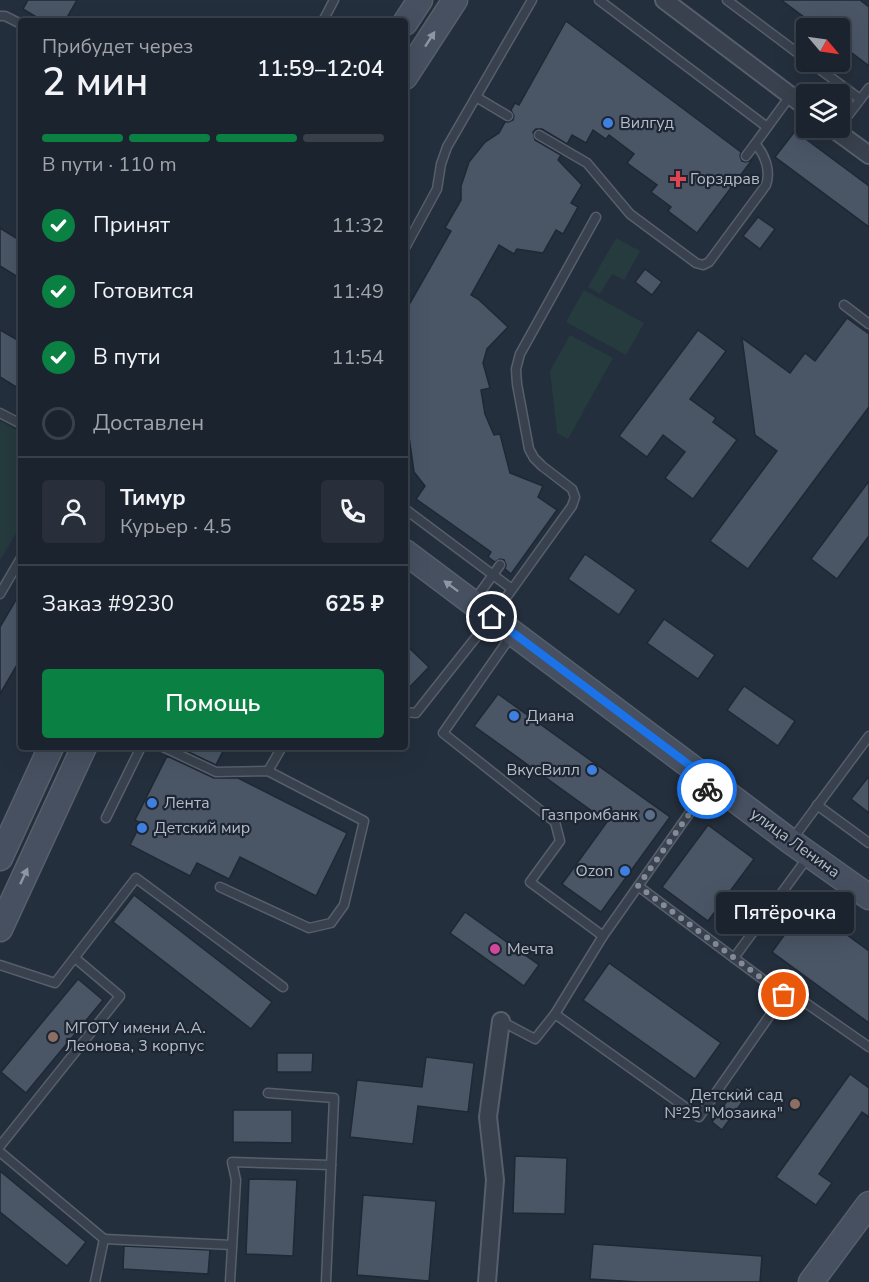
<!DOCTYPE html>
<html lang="ru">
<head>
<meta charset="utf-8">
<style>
	:root { --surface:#1b232e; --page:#282f3a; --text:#f1f3f6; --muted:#a0a4aa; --line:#39404a; --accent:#0b8043 }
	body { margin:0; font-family:"Nunito Sans",sans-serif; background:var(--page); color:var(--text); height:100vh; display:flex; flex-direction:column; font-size:22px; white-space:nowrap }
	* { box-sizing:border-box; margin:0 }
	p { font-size:20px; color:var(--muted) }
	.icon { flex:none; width:33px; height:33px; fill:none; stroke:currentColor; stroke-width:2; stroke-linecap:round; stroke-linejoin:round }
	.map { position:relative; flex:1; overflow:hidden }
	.side { position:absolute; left:18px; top:18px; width:390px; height:732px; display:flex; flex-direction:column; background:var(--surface); border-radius:6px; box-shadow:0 6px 24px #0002,0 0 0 2px var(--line) }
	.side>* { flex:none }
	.needle { width:39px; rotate:119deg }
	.tools { position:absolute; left:796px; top:18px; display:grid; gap:12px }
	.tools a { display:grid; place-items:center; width:54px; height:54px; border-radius:6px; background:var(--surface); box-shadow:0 6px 24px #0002,0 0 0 2px var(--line); font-size:30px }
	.pin { position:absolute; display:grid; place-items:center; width:51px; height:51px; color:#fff; margin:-26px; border:3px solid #fff; border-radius:50%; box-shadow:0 2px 6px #0007 }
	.courier { position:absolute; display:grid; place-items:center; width:60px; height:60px; margin:-30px; border:4px solid #1a73e8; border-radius:50%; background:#fff; color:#222; box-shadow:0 2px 8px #0007 }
	.bubble { position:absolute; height:42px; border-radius:6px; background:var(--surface); box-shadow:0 6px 24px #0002,0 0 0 2px var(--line); font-size:20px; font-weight:600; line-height:42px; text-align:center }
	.headline em { font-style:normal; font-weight:600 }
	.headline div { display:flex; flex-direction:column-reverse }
	.headline { display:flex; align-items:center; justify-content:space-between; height:102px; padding:0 24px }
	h1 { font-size:39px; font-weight:600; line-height:45px }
	.bar { display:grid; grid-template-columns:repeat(4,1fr); gap:9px 6px; align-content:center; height:72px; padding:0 24px }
	.bar i { height:8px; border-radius:4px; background:var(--line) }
	.bar .current { background:var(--accent) }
	.bar p { grid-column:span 4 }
	.line { display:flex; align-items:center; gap:15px; padding:0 24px; border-top:2px solid var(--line) }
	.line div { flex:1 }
	.round { display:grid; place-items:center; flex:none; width:63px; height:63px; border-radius:6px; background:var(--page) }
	ol { padding:0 24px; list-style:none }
	li { display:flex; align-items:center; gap:18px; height:66px }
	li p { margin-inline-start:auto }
	li .icon { padding:6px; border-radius:50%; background:var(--accent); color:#fff; stroke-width:4 }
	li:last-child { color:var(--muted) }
	li i { width:33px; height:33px; border:3px solid var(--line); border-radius:50% }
	.action { display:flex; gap:12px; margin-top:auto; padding:12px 24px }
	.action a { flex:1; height:69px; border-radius:6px; background:var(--accent); color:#fff; font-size:24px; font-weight:600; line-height:69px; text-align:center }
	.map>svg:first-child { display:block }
	.green { fill:#263b3e }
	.building { fill:#4a5666; stroke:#1f2834; stroke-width:1.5 }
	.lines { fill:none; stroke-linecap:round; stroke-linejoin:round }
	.lane-casing { stroke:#565f6b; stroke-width:11 }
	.street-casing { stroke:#565f6b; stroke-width:20 }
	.secondary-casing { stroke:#565f6b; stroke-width:27 }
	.lane { stroke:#38414d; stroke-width:8 }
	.street { stroke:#38414d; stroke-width:16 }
	.secondary { stroke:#465060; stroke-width:24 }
	.oneway { fill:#8e96a4 }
	.done { stroke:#828b97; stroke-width:6; stroke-dasharray:0 10.8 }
	.route { stroke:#1a73e8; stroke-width:8 }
	.shop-dot { fill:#3f7fe0; stroke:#1d2632; stroke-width:2 }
	.health-dot { fill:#e0444e; stroke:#1d2632; stroke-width:2 }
	.service-dot { fill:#5c6f8a; stroke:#1d2632; stroke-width:2 }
	.hotel-dot { fill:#d1479c; stroke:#1d2632; stroke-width:2 }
	.education-dot { fill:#8d6e63; stroke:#1d2632; stroke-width:2 }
	.labels { text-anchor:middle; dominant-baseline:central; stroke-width:4.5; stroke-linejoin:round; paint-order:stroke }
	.poi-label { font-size:16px; fill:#b4bcc8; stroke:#1d2632; text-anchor:start }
	.street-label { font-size:16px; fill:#b4bcc8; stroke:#1d2632 }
</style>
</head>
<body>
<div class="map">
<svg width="869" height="1282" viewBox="0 0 869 1282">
	<rect width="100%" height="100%" fill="#242f3d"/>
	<g class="green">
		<path d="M616,238L640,251L624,280L612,274L600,294L588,287Z"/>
		<path d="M584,290L644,323L626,355L566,322Z"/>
		<path d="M570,335L613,358L568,439L557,433L550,371Z"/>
		<path d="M0,421L21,433V525L0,560Z"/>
	</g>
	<g class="building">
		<path d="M28,0H77L65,21H43L23,9Z"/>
		<path d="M781,0H860L869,7V66L840,44V28H819Z"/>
		<path d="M566,21L741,152L740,156L742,161L746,162L752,160L697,233L668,211L671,207L651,192L657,185L627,163L634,154L609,135L606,139L593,130L586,143L572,135L567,144L542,129H536L533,132L535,140L561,155L558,160L582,185L571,203L578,207L563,234L556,230L543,253L517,249L514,254L499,245L471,295L478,299L508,327L487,349L483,363L490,388L481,390L485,414L494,435L500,434L510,473L543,486L538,497L557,510L511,574L505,569L506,565L504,560L500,559L495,562L488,557L491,552L416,499L425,486L414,472L405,408V312L451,231L445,228L461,200V186L469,162L485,142L499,133L505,122H508L513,120L514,116L511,110L515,103L519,105Z"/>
		<path d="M795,131L869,186V227L775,157Z"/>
		<path d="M758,217L775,229L760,249L743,236Z"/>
		<path d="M0,228L21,241V279L0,266Z"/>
		<path d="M645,269L662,282L652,295L635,282Z"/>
		<path d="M847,318L869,334V407L748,569L710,541L777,451L755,435L742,338L790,373L805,353L815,361Z"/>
		<path d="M0,330L21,342V390L0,377Z"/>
		<path d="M698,330L726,351L690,399L716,418L713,422L737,440L693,499L665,478L685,452L663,435L647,457L619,436Z"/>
		<path d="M869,481V536L837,579L811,559Z"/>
		<path d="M585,554L636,590L619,615L568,579Z"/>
		<path d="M21,591V658L0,694V627Z"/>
		<path d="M664,619L715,655L698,679L647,643Z"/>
		<path d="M405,644L429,667L405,692Z"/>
		<path d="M744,686L795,721L778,746L727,710Z"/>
		<path d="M498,694L670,817L601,912L562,884L607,822L474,726Z"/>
		<path d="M178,747H225L216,765Z"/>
		<path d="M167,756L214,778H238L347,833L316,896L240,857L229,879L197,863L190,876L130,845L141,823L135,820Z"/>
		<path d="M869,776V813L851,799Z"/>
		<path d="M708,825L754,859L708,921L662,887Z"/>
		<path d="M134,895L272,1002L251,1029L113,922Z"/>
		<path d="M806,905L869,951V1023L772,952Z"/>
		<path d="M465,912L539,965L524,986L450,933Z"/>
		<path d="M609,963L721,1043L695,1079L583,1000Z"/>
		<path d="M78,979L103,1000L26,1093L1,1072Z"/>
		<path d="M277,1053H313L312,1072H277Z"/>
		<path d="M426,1057L474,1063L468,1112L418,1106L413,1144L350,1137L357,1080L422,1087Z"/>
		<path d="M850,1074L869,1088V1117L862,1112L819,1174L832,1183L816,1205L776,1177Z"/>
		<path d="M737,1087L748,1094L722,1130L712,1122Z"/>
		<path d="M233,1110H292V1143L233,1142Z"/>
		<path d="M515,1156L567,1158L565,1214L513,1213Z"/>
		<path d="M0,1171L86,1242L67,1266L0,1212Z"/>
		<path d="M249,1179L297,1180L293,1256L246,1254Z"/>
		<path d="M363,1195L436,1201L429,1281L357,1275Z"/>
		<path d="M593,1244L762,1256L760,1282H638L590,1279Z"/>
		<path d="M124,1246L210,1250L208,1274L123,1269Z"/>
	</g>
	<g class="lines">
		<defs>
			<g id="lane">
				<path d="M599,0L767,127"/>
				<path d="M727,0L807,60"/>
				<path d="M0,16H5L21,24"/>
				<path d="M323,21L334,0"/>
				<path d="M810,62L860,99"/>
				<path d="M476,97L508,116"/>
				<path d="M840,126L869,88"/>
				<path d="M539,135L587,163L630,214L696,263L703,265L709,262L766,185C771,171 765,154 755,144L790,96"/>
				<path d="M746,156L755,144"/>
				<path d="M405,248L437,189L441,164L447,147L532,0"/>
				<path d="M844,305L869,324"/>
				<path d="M0,413L21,424"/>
				<path d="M405,509L512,589"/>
				<path d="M0,594L21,558"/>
				<path d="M474,601L500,565"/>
				<path d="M511,636L443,733L555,822L560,841L530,882L603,936L710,784"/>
				<path d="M405,712L416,713L492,617L572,506L575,497L572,489L542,466L534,458L529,449L517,384L516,369L520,354L596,217"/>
				<path d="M163,747L216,772L268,771L364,821L344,905L331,923L309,928L220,887"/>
				<path d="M268,771L282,747"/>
				<path d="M817,805L869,843"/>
				<path d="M106,818L141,747"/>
				<path d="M791,841L869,736"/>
				<path d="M638,886L734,958"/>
				<path d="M0,965L55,983L136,878L283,987"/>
				<path d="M784,995L803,1001L869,1047"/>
				<path d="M555,1014L699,1117L784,995L734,958L808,857"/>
				<path d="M501,1021L535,1039L555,1014L603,936"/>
				<path d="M268,1093L334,1098L326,1282"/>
				<path d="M0,1146L120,996L75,958"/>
				<path d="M0,1152L104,1239"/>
				<path d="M95,1282L104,1239L232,1245"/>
				<path d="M230,1282L236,1180L232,1162L331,1165"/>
			</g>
			<g id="street">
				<path d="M664,0L807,108"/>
				<path d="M832,128L869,155"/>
				<path d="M487,1282L495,1180L488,1117L501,1021"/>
			</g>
			<g id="secondary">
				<path d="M405,23L420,0"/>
				<path d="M405,77L455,0"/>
				<path d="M405,552L790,841L869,897"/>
				<path d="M0,858L51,747"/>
				<path d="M0,929L84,747"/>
				<path d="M811,1282L869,1204"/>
			</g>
		</defs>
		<use href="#lane" class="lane-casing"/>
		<use href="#street" class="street-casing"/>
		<use href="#secondary" class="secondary-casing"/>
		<use href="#lane" class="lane"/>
		<use href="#street" class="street"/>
		<use href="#secondary" class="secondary"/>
	</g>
	<defs><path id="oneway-solid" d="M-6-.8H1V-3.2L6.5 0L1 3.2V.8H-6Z" transform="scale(1.5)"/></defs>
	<g class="oneway">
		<use href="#oneway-solid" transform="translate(430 39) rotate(-57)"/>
		<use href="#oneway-solid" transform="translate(451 586) rotate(-143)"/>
		<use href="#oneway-solid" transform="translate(24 876) rotate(-65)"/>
	</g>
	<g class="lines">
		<path class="done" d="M707,789L638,886L784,995"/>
		<path class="route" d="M492,617L712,782L707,789"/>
	</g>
	<g class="shop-dot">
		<circle cx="608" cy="123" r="6"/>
		<circle cx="514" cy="716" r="6"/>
		<circle cx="592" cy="770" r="6"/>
		<circle cx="152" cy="803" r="6"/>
		<circle cx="142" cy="828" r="6"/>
		<circle cx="625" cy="871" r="6"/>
	</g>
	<path class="health-dot" d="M675 170h6v6h6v6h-6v6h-6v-6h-6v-6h6z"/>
	<circle class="service-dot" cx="650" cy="815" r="6"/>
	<circle class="hotel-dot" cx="495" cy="949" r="6"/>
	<g class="education-dot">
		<circle cx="53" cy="1037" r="6"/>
		<circle cx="795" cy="1104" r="6"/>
	</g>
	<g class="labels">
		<g class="poi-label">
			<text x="620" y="123">Вилгуд</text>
			<text x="690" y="179">Горздрав</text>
			<text x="526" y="716">Диана</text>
			<text x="580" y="770" text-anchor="end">ВкусВилл</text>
			<text x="164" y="803">Лента</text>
			<text x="638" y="815" text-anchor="end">Газпромбанк</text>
			<text x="154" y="828">Детский мир</text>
			<text x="613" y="871" text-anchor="end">Ozon</text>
			<text x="507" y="949">Мечта</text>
			<text x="65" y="1028">МГОТУ имени А.А.<tspan x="65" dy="18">Леонова, 3 корпус</tspan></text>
			<text x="783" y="1095" text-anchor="end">Детский сад<tspan x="783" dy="18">№25 "Мозаика"</tspan></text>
		</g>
		<g class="street-label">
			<text transform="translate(795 843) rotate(36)">улица Ленина</text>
		</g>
	</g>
</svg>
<div class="tools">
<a><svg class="needle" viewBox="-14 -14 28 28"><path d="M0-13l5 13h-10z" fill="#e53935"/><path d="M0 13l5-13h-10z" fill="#a0a4aa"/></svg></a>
<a><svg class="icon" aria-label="layers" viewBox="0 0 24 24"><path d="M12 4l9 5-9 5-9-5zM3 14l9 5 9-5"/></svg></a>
</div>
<div class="pin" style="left:784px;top:995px;background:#ea580c"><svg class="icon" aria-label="bag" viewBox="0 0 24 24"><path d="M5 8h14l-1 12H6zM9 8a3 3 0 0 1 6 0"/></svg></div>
<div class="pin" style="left:492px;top:617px;background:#1f2937"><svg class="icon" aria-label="home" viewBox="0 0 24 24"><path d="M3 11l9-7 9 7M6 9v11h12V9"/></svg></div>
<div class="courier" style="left:707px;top:789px"><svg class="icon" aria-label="bike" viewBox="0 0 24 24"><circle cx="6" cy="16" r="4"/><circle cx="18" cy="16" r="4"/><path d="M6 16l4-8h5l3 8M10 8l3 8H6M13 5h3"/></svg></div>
<div class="bubble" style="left:716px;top:892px;width:138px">Пятёрочка</div>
<section class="side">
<div class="headline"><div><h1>2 мин</h1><p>Прибудет через</p></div><em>11:59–12:04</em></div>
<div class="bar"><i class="current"></i><i class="current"></i><i class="current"></i><i></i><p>В пути · 110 m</p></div>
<ol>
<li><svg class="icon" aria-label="check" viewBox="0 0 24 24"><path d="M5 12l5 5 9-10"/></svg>Принят<p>11:32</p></li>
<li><svg class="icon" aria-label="check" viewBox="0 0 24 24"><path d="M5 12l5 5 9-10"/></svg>Готовится<p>11:49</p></li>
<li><svg class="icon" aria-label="check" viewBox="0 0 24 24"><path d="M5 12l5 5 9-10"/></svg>В пути<p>11:54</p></li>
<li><i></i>Доставлен</li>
</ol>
<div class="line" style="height:108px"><a class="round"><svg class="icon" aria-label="person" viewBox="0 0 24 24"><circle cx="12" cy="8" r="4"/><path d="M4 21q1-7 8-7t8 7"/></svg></a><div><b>Тимур</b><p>Курьер · 4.5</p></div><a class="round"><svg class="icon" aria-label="phone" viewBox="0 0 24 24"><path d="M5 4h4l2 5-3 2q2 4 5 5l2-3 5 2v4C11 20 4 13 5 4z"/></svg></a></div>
<div class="line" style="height:78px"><div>Заказ #9230</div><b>625 ₽</b></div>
<div class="action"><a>Помощь</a></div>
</section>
</div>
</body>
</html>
